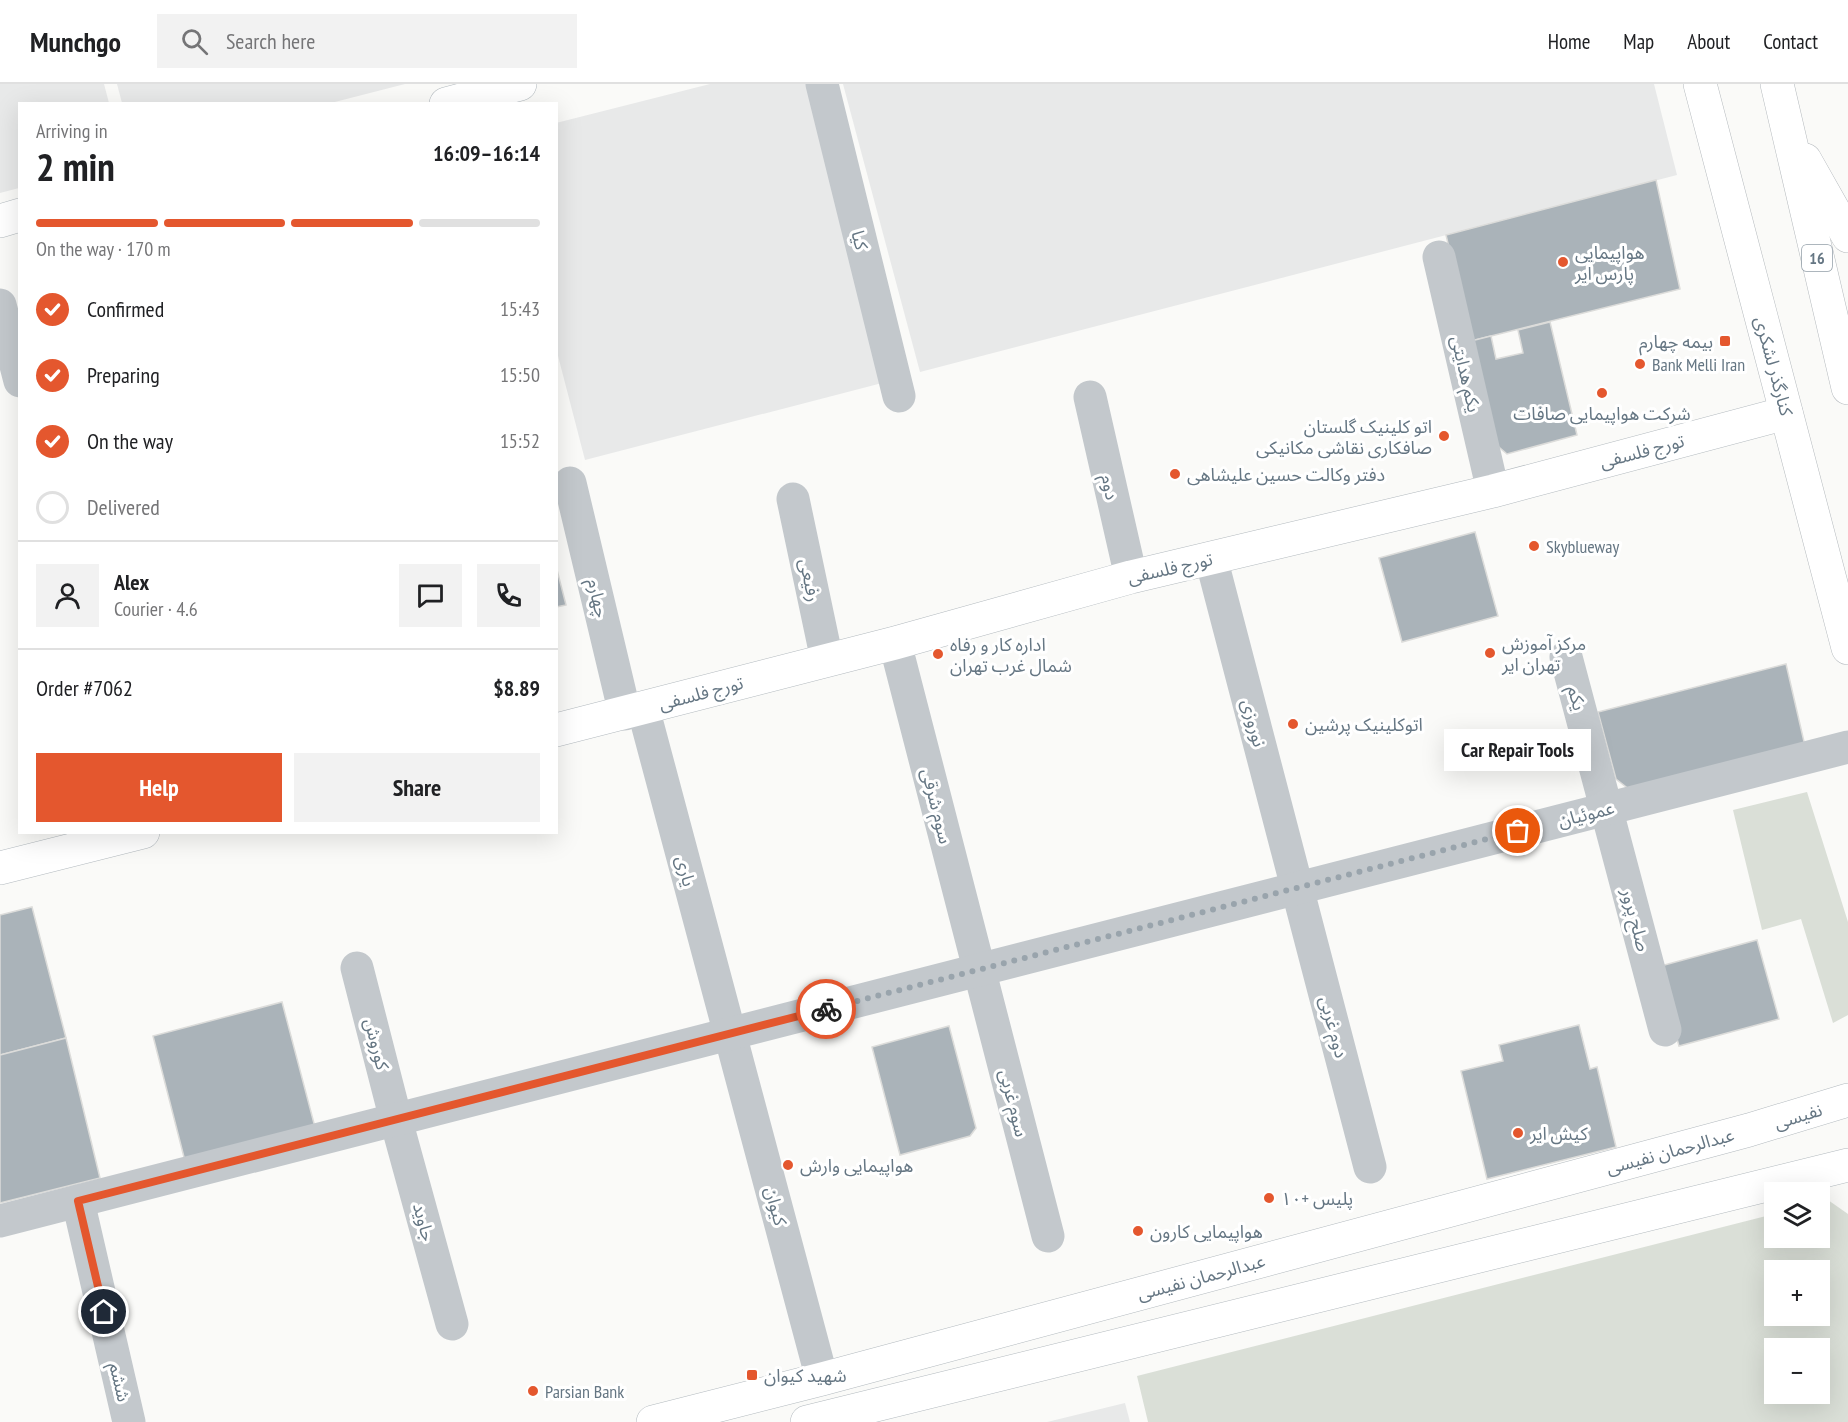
<!DOCTYPE html>
<html lang="en">
<head>
<meta charset="utf-8">
<style>
	:root { --surface:#fff; --page:#f2f2f2; --text:#202124; --muted:#757577; --line:#e0e0e0; --accent:#e4572e }
	body { margin:0; font-family:"PT Sans Narrow","Noto Sans Arabic",sans-serif; background:var(--page); color:var(--text); height:100vh; display:flex; flex-direction:column; font-size:22px; white-space:nowrap }
	* { box-sizing:border-box; margin:0 }
	p { font-size:20px; color:var(--muted) }
	.icon { flex:none; width:33px; height:33px; fill:none; stroke:currentColor; stroke-width:2; stroke-linecap:round; stroke-linejoin:round }
	.map { position:relative; flex:1; overflow:hidden }
	.sheet { position:absolute; left:18px; top:18px; width:540px; height:732px; display:flex; flex-direction:column; background:var(--surface); border-radius:0px; box-shadow:0 6px 24px #0002 }
	.sheet>* { flex:none }
	.fabs { position:absolute; left:1764px; top:1098px; display:grid; gap:12px }
	.fabs a { display:grid; place-items:center; width:66px; height:66px; border-radius:0px; background:var(--surface); box-shadow:0 6px 24px #0002; font-size:30px }
	.pin { position:absolute; display:grid; place-items:center; width:51px; height:51px; color:#fff; margin:-26px; border:3px solid #fff; border-radius:50%; box-shadow:0 2px 6px #0007 }
	.courier { position:absolute; display:grid; place-items:center; width:60px; height:60px; margin:-30px; border:4px solid #e4572e; border-radius:50%; background:#fff; color:#222; box-shadow:0 2px 8px #0007 }
	.bubble { position:absolute; height:42px; border-radius:0px; background:var(--surface); box-shadow:0 6px 24px #0002; font-size:20px; font-weight:800; line-height:42px; text-align:center }
	.overview em { font-style:normal; font-weight:800 }
	.overview div { display:flex; flex-direction:column-reverse }
	.overview { display:flex; align-items:center; justify-content:space-between; height:102px; padding:0 18px }
	h1 { font-size:39px; font-weight:800; line-height:45px }
	.bar { display:grid; grid-template-columns:repeat(4,1fr); gap:9px 6px; align-content:center; height:72px; padding:0 18px }
	.bar i { height:8px; border-radius:4px; background:var(--line) }
	.bar .on { background:var(--accent) }
	.bar p { grid-column:span 4 }
	.line { display:flex; align-items:center; gap:15px; padding:0 18px; border-top:2px solid var(--line) }
	.line div { flex:1 }
	.round { display:grid; place-items:center; flex:none; width:63px; height:63px; border-radius:0px; background:var(--page) }
	ol { padding:0 18px; list-style:none }
	li { display:flex; align-items:center; gap:18px; height:66px }
	li p { margin-inline-start:auto }
	li .icon { padding:6px; border-radius:50%; background:var(--accent); color:#fff; stroke-width:4 }
	li:last-child { color:var(--muted) }
	li i { width:33px; height:33px; border:3px solid var(--line); border-radius:50% }
	.cta { display:flex; gap:12px; margin-top:auto; padding:12px 18px }
	.cta a { flex:1; height:69px; border-radius:0px; background:var(--accent); color:#fff; font-size:24px; font-weight:800; line-height:69px; text-align:center }
	.cta a+a { background:var(--page); color:var(--text) }
	header { display:flex; align-items:center; gap:36px; box-sizing:border-box; height:84px; padding:0 30px; background:var(--surface); border-bottom:2px solid var(--line) }
	header strong { font-size:28px }
	nav { display:flex; gap:33px; margin-inline-start:auto; font-size:21px }
	.search { width:420px; height:54px; background:var(--page); display:flex; align-items:center; gap:15px; box-sizing:border-box; padding:0 21px; border-radius:0px; color:var(--muted); font-size:22px }
	.map>svg:first-child { display:block }
	.built { fill:#e8e9e9 }
	.green { fill:#dadfd7; fill-rule:evenodd }
	.building { fill:#aab3b9; stroke:#dcdcda; stroke-width:1.5 }
	.lines { fill:none; stroke-linecap:round; stroke-linejoin:round }
	.secondary-casing { stroke:#b3babf; stroke-width:34 }
	.primary-casing { stroke:#b5babe; stroke-width:34 }
	.highway-casing { stroke:#b4b9bd; stroke-width:34 }
	.street { stroke:#c3c8cc; stroke-width:33 }
	.secondary { stroke:#fff; stroke-width:33 }
	.primary { stroke:#fff; stroke-width:33 }
	.highway { stroke:#fff; stroke-width:33 }
	.done { stroke:#99a4ac; stroke-width:6; stroke-dasharray:0 10.8 }
	.route { stroke:#e4572e; stroke-width:8 }
	.poi-dot { fill:#e4572e; stroke:#fff; stroke-width:2 }
	.labels { text-anchor:middle; dominant-baseline:central; stroke-width:6; stroke-linejoin:round; paint-order:stroke }
	.shield { fill:#fff; stroke:#939fa8; stroke-width:1.5 }
	.shield-label { font-size:16px; font-weight:bold; fill:#657683 }
	.street-label { font-size:18px; fill:#657683; stroke:#fff }
	.poi-label { font-size:18px; fill:#657683; stroke:#fff; text-anchor:start }
</style>
</head>
<body>
<header>
<strong>Munchgo</strong>
<div class="search"><svg class="icon" aria-label="search" viewBox="0 0 24 24"><circle cx="10" cy="10" r="6"/><path d="M15 15l6 6"/></svg>Search here</div>
<nav><a>Home</a><a>Map</a><a>About</a><a>Contact</a></nav>
</header>
<div class="map">
<svg width="1848" height="1338" viewBox="0 0 1848 1338">
	<rect width="100%" height="100%" fill="#fafaf8"/>
	<g class="built">
		<path d="M0,0H104L109,19L20,20L19,104L0,109Z"/>
		<path d="M117,0H405L327,20L122,19Z"/>
		<path d="M710,0H810L886,298L585,376L557,268L556,39Z"/>
		<path d="M843,0H1654L1677,91L920,288Z"/>
		<path d="M1125,1319L1130,1338H1047Z"/>
	</g>
	<g class="green">
		<path d="M1807,708L1848,838V931L1833,939L1801,835L1762,846L1733,726Z"/>
		<path d="M1828,1116L1848,1130V1338H1148L1137,1292L1774,1130V1154H1820V1119ZM1774,1186H1820V1232H1774ZM1774,1264H1820V1310H1774Z"/>
	</g>
	<g class="building">
		<path d="M1656,96L1680,205L1471,257L1446,151Z"/>
		<path d="M1550,238L1577,351L1507,370L1493,358L1471,257L1491,252L1496,275L1523,269L1518,246Z"/>
		<path d="M1475,448L1498,532L1402,558L1379,474Z"/>
		<path d="M556,482L566,521L556,523Z"/>
		<path d="M1786,580L1805,662L1630,706L1616,695L1598,628Z"/>
		<path d="M32,823L66,954L0,971V831Z"/>
		<path d="M1757,856L1779,935L1679,962L1657,883Z"/>
		<path d="M282,918L316,1047L186,1081L153,952Z"/>
		<path d="M1579,941L1590,985L1597,983L1616,1063L1487,1095L1461,987L1503,977L1499,961Z"/>
		<path d="M949,942L976,1044L970,1052L900,1071L872,963Z"/>
		<path d="M66,954L100,1094L0,1119V971Z"/>
	</g>
	<g class="lines">
		<defs>
			<g id="secondary">
				<path d="M446,20L520,0"/>
				<path d="M0,137L20,131"/>
				<path d="M556,646L895,559L1131,493L1493,407L1786,329"/>
				<path d="M0,784L143,748"/>
				<path d="M653,1338L822,1295L1749,1046L1848,1016"/>
				<path d="M807,1338L1848,1081"/>
			</g>
			<path id="primary" d="M1700,0L1848,564"/>
			<g id="highway">
				<path d="M1777,0L1848,304"/>
				<path d="M1805,76L1848,152"/>
			</g>
		</defs>
		<use href="#secondary" class="secondary-casing"/>
		<use href="#primary" class="primary-casing"/>
		<use href="#highway" class="highway-casing"/>
		<g class="street">
			<path d="M822,0L899,312"/>
			<path d="M1439,173L1493,407"/>
			<path d="M0,221L20,297"/>
			<path d="M1090,313L1131,493"/>
			<path d="M570,399L625,630"/>
			<path d="M793,415L827,576"/>
			<path d="M1211,474L1370,1083"/>
			<path d="M895,559L1048,1152"/>
			<path d="M1566,573L1665,946"/>
			<path d="M643,624L822,1295"/>
			<path d="M357,884L396,1036L452,1240"/>
			<path d="M78,1117L129,1338"/>
			<path d="M0,1137L1848,663"/>
		</g>
		<use href="#secondary" class="secondary"/>
		<use href="#primary" class="primary"/>
		<use href="#highway" class="highway"/>
	</g>
	<g class="lines">
		<path class="done" d="M826,925L1518,747"/>
		<path class="route" d="M104,1228L78,1117L826,925"/>
	</g>
	<g class="poi-dot">
		<circle cx="1563" cy="178" r="6"/>
		<rect x="1719" y="251" width="12" height="12" rx="3"/>
		<circle cx="1640" cy="280" r="6"/>
		<circle cx="1602" cy="309" r="6"/>
		<circle cx="1444" cy="352" r="6"/>
		<circle cx="1175" cy="390" r="6"/>
		<circle cx="1534" cy="462" r="6"/>
		<circle cx="1490" cy="569" r="6"/>
		<circle cx="938" cy="570" r="6"/>
		<circle cx="1293" cy="640" r="6"/>
		<circle cx="1518" cy="1049" r="6"/>
		<circle cx="788" cy="1081" r="6"/>
		<circle cx="1269" cy="1114" r="6"/>
		<circle cx="1138" cy="1147" r="6"/>
		<rect x="746" y="1285" width="12" height="12" rx="3"/>
		<circle cx="533" cy="1307" r="6"/>
	</g>
	<g class="labels">
		<rect class="shield" x="1802" y="161" width="30" height="26" rx="4.5"/>
		<g class="shield-label">
			<text x="1817" y="174">16</text>
		</g>
		<g class="street-label">
			<text transform="translate(860 156) rotate(76)">کیا</text>
			<text transform="translate(1774 282) rotate(75)">کنارگذر لشکری</text>
			<text transform="translate(1466 290) rotate(77)">یکم هدایتی</text>
			<text transform="translate(1642 367) rotate(-15)">تورج فلسفی</text>
			<text transform="translate(1110 403) rotate(77)">دوم</text>
			<text transform="translate(1170 484) rotate(-13)">تورج فلسفی</text>
			<text transform="translate(810 496) rotate(78)">رفیعی</text>
			<text transform="translate(598 514) rotate(77)">چهارم</text>
			<text transform="translate(701 609) rotate(-15)">تورج فلسفی</text>
			<text transform="translate(1577 614) rotate(75)">یکم</text>
			<text transform="translate(1254 639) rotate(75)">نوروزی</text>
			<text transform="translate(937 722) rotate(76)">سوم شرقی</text>
			<text transform="translate(1586 730) rotate(-14)">عموئیان</text>
			<text transform="translate(686 787) rotate(75)">یاری</text>
			<text transform="translate(1636 836) rotate(75)">صلح پرور</text>
			<text transform="translate(1334 943) rotate(75)">دوم غربی</text>
			<text transform="translate(377 960) rotate(76)">کوروش</text>
			<text transform="translate(1014 1019) rotate(76)">سوم غربی</text>
			<text transform="translate(1798 1032) rotate(-17)">نفیسی</text>
			<text transform="translate(1670 1067) rotate(-15)">عبدالرحمان نفیسی</text>
			<text transform="translate(776 1122) rotate(75)">کیوان</text>
			<text transform="translate(424 1138) rotate(75)">جاوید</text>
			<text transform="translate(1201 1193) rotate(-15)">عبدالرحمان نفیسی</text>
			<text transform="translate(120 1298) rotate(77)">ششم</text>
		</g>
		<g class="poi-label">
			<text x="1575" y="168">هواپیمایی<tspan x="1575" dy="21">پارس ایر</tspan></text>
			<text x="1713" y="257" text-anchor="end">بیمه چهارم</text>
			<text x="1652" y="280">Bank Melli Iran</text>
			<text x="1602" y="329" text-anchor="middle">شرکت هواپیمایی صافات</text>
			<text x="1432" y="342" text-anchor="end">اتو کلینیک گلستان<tspan x="1432" dy="21">صافکاری نقاشی مکانیکی</tspan></text>
			<text x="1187" y="390">دفتر وکالت حسین علیشاهی</text>
			<text x="1546" y="462">Skyblueway</text>
			<text x="1502" y="559">مرکز آموزش<tspan x="1502" dy="21">تهران ایر</tspan></text>
			<text x="950" y="560">اداره کار و رفاه<tspan x="950" dy="21">شمال غرب تهران</tspan></text>
			<text x="1305" y="640">اتوکلینیک پرشین</text>
			<text x="1530" y="1049">کیش ایر</text>
			<text x="800" y="1081">هواپیمایی وارش</text>
			<text x="1281" y="1114">پلیس +۱۰</text>
			<text x="1150" y="1147">هواپیمایی کارون</text>
			<text x="764" y="1291">شهید کیوان</text>
			<text x="545" y="1307">Parsian Bank</text>
		</g>
	</g>
</svg>
<div class="fabs">
<a><svg class="icon" aria-label="layers" viewBox="0 0 24 24"><path d="M12 4l9 5-9 5-9-5zM3 14l9 5 9-5"/></svg></a>
<a>+</a>
<a>−</a>
</div>
<div class="pin" style="left:1518px;top:747px;background:#ea580c"><svg class="icon" aria-label="bag" viewBox="0 0 24 24"><path d="M5 8h14l-1 12H6zM9 8a3 3 0 0 1 6 0"/></svg></div>
<div class="pin" style="left:104px;top:1228px;background:#1f2937"><svg class="icon" aria-label="home" viewBox="0 0 24 24"><path d="M3 11l9-7 9 7M6 9v11h12V9"/></svg></div>
<div class="courier" style="left:826px;top:925px"><svg class="icon" aria-label="bike" viewBox="0 0 24 24"><circle cx="6" cy="16" r="4"/><circle cx="18" cy="16" r="4"/><path d="M6 16l4-8h5l3 8M10 8l3 8H6M13 5h3"/></svg></div>
<div class="bubble" style="left:1444px;top:645px;width:147px">Car Repair Tools</div>
<section class="sheet">
<div class="overview"><div><h1>2 min</h1><p>Arriving in</p></div><em>16:09–16:14</em></div>
<div class="bar"><i class="on"></i><i class="on"></i><i class="on"></i><i></i><p>On the way · 170 m</p></div>
<ol>
<li><svg class="icon" aria-label="check" viewBox="0 0 24 24"><path d="M5 12l5 5 9-10"/></svg>Confirmed<p>15:43</p></li>
<li><svg class="icon" aria-label="check" viewBox="0 0 24 24"><path d="M5 12l5 5 9-10"/></svg>Preparing<p>15:50</p></li>
<li><svg class="icon" aria-label="check" viewBox="0 0 24 24"><path d="M5 12l5 5 9-10"/></svg>On the way<p>15:52</p></li>
<li><i></i>Delivered</li>
</ol>
<div class="line" style="height:108px"><a class="round"><svg class="icon" aria-label="person" viewBox="0 0 24 24"><circle cx="12" cy="8" r="4"/><path d="M4 21q1-7 8-7t8 7"/></svg></a><div><b>Alex</b><p>Courier · 4.6</p></div><a class="round"><svg class="icon" aria-label="chat" viewBox="0 0 24 24"><path d="M4 5h16v11H9l-5 4z"/></svg></a><a class="round"><svg class="icon" aria-label="phone" viewBox="0 0 24 24"><path d="M5 4h4l2 5-3 2q2 4 5 5l2-3 5 2v4C11 20 4 13 5 4z"/></svg></a></div>
<div class="line" style="height:78px"><div>Order #7062</div><b>$8.89</b></div>
<div class="cta"><a>Help</a><a>Share</a></div>
</section>
</div>
</body>
</html>
